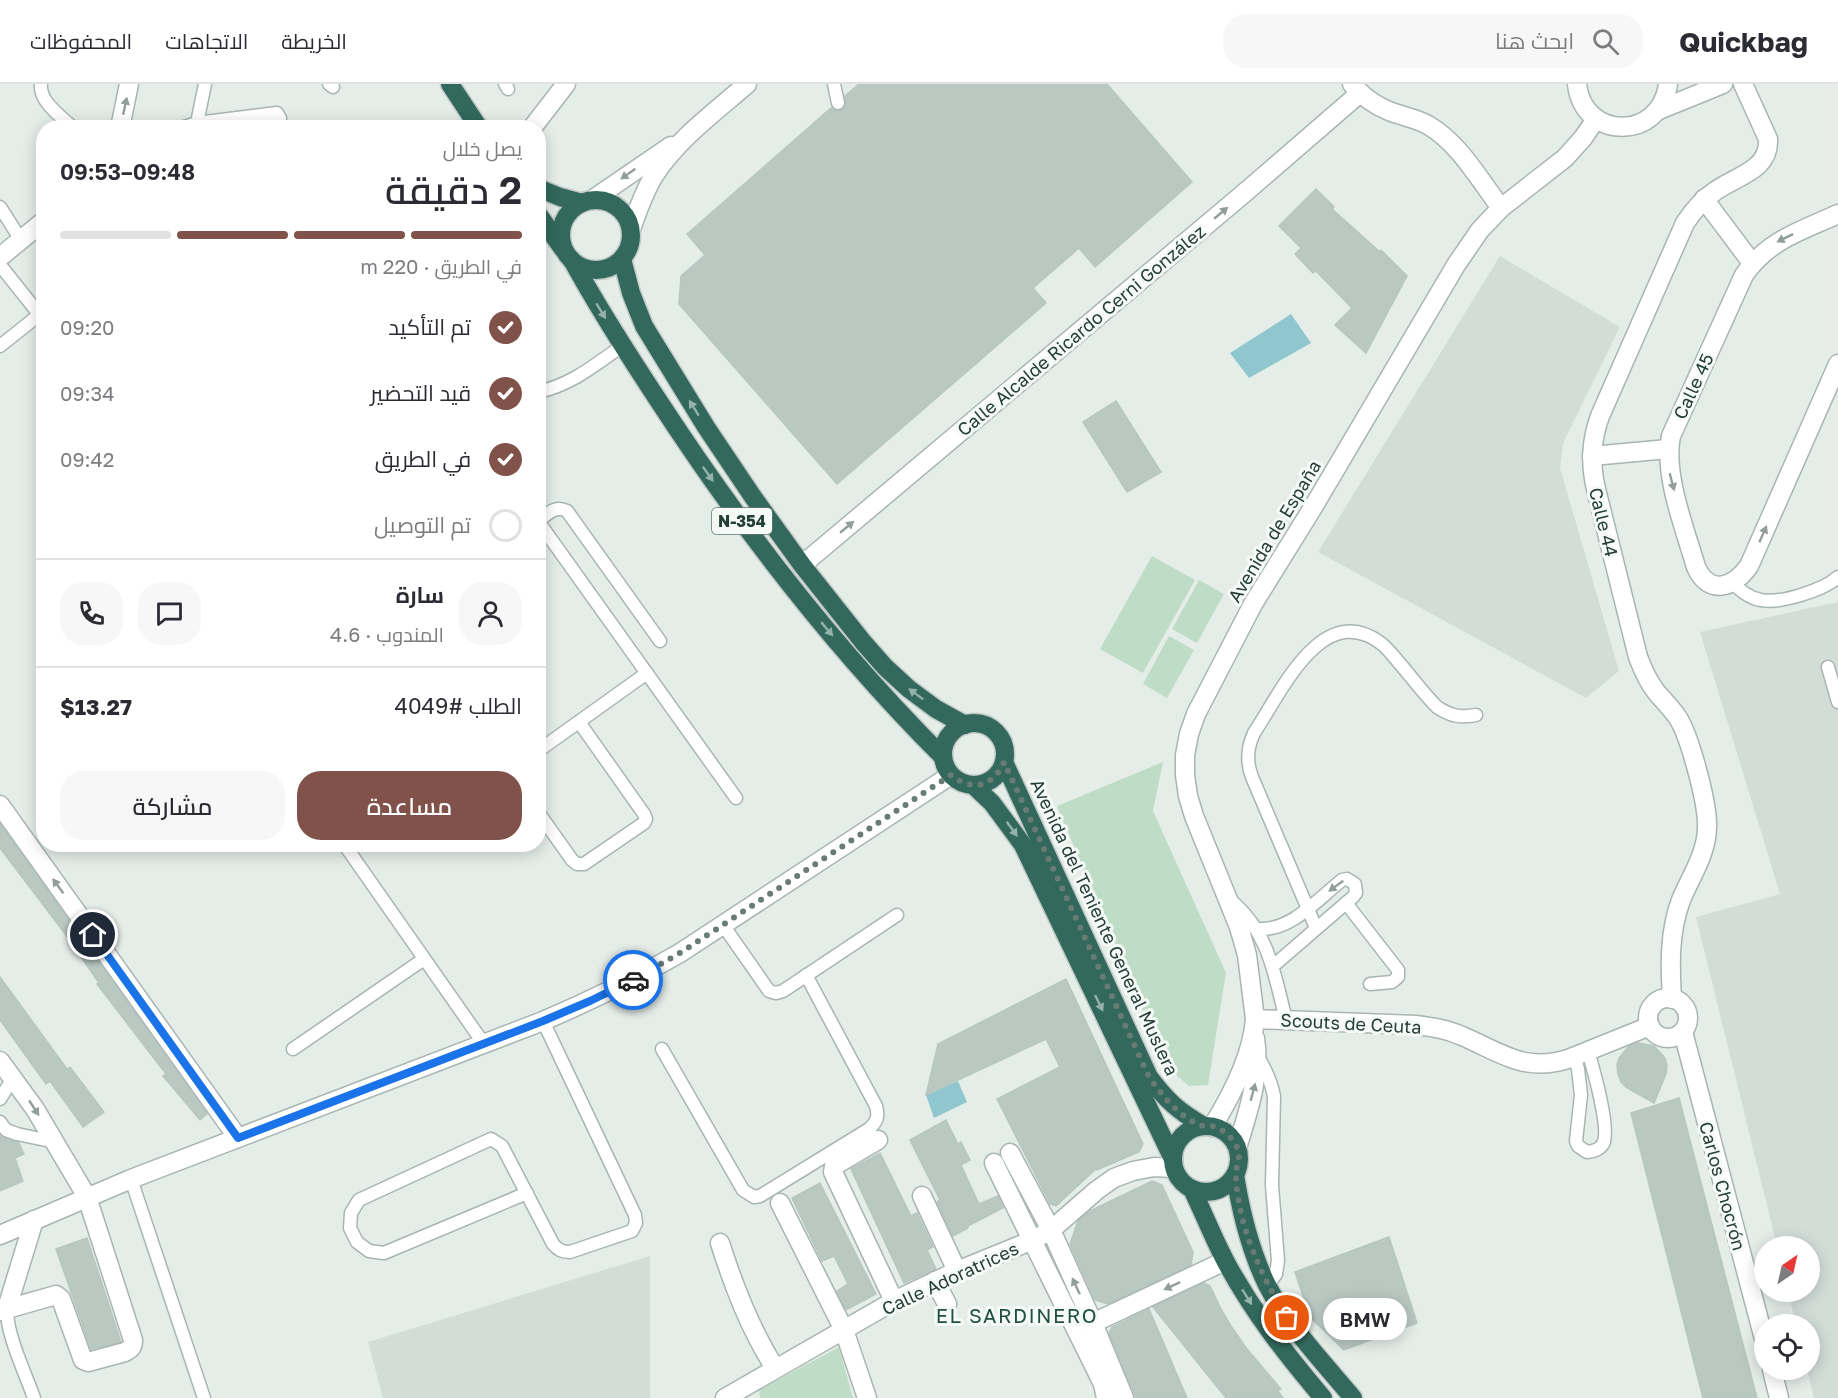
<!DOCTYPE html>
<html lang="ar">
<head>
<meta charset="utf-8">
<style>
	:root { --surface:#fff; --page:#f7f7f7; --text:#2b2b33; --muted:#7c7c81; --line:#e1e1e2; --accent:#81524a }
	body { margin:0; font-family:"Golos Text",Cairo,sans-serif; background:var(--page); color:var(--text); direction:rtl; height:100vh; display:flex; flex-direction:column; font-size:22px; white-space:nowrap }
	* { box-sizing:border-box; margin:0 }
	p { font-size:20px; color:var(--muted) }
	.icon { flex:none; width:33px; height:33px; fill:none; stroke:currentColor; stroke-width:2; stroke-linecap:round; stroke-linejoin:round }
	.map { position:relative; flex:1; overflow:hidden; direction:ltr }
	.side { position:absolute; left:36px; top:36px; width:510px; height:732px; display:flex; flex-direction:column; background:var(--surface); border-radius:24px; box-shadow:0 3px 15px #0003; direction:rtl }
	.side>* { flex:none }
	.needle { width:39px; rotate:34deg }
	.buttons { position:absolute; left:1754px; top:1152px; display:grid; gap:12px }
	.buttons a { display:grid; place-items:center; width:66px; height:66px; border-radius:50%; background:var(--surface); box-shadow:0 3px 15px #0003; font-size:30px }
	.pin { position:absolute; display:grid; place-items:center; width:51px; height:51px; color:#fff; margin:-26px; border:3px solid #fff; border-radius:50%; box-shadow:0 2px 6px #0007 }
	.courier { position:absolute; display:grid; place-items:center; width:60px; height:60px; margin:-30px; border:4px solid #1a73e8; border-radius:50%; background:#fff; color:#222; box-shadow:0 2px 8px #0007 }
	.bubble { position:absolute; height:42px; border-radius:21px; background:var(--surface); box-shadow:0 3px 15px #0003; font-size:20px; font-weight:600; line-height:42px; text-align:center; direction:rtl }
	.summary em { font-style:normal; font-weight:600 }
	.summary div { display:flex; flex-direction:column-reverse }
	.summary { display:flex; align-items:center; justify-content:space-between; height:102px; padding:0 24px }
	h1 { font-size:39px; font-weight:600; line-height:45px }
	.bar { display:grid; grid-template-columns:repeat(4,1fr); gap:9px 6px; align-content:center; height:72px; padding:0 24px }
	.bar i { height:8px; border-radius:4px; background:var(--line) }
	.bar .active { background:var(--accent) }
	.bar p { grid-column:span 4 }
	.line { display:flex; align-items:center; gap:15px; padding:0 24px; border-top:2px solid var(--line) }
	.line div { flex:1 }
	.round { display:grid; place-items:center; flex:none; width:63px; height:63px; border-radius:24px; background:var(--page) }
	ol { padding:0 24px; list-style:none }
	li { display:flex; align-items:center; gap:18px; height:66px }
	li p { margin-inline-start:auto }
	li .icon { padding:6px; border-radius:50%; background:var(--accent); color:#fff; stroke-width:4 }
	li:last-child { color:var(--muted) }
	li i { width:33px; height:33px; border:3px solid var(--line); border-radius:50% }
	.action { display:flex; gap:12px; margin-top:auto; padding:12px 24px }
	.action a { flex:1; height:69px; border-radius:24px; background:var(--accent); color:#fff; font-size:24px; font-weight:600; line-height:69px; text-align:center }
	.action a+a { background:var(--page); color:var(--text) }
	header { display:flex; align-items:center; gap:36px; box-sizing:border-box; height:84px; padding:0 30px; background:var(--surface); border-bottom:2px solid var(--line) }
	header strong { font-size:28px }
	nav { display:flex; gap:33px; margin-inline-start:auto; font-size:21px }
	.search { width:420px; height:54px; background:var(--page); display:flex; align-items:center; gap:15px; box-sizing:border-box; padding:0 21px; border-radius:24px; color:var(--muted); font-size:22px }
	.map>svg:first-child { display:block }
	.built { fill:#d3ddd8 }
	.green { fill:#bfddc6 }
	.water { fill:#90c7cf }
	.building { fill:#bac8c2; stroke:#b7c7c0; stroke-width:1.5 }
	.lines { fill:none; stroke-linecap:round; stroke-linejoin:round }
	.lane-casing { stroke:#a8b5b0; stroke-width:15 }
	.street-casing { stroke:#a8b5b0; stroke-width:21 }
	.highway-casing { stroke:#c2c9c7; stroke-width:21 }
	.lane { stroke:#fff; stroke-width:12 }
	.street { stroke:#fff; stroke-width:18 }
	.highway { stroke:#32695c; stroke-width:18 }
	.oneway { fill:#929e9b }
	.oneway2 { fill:#94b2aa }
	.done { stroke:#687b75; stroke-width:6; stroke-dasharray:0 10.8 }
	.route { stroke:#1a73e8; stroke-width:8 }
	.labels { text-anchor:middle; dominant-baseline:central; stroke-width:6; stroke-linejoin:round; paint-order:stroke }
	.shield { fill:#f5faf7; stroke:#637671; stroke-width:1.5 }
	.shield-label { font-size:16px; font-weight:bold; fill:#253e37 }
	.street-label { font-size:18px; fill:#253e37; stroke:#f5faf7 }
	.neighbourhood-label { font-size:20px; letter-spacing:1.5px; fill:#215043; stroke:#f5faf7 }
</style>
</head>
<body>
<header>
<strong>Quickbag</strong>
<div class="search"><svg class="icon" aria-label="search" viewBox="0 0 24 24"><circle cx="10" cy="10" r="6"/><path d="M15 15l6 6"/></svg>ابحث هنا</div>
<nav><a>الخريطة</a><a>الاتجاهات</a><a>المحفوظات</a></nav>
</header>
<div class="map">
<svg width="1838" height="1314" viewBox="0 0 1838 1314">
	<rect width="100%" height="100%" fill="#e5ede9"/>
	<g class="built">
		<path d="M1500,172L1620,243L1563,359L1560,384L1619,587L1586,614L1318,468Z"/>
		<path d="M1838,518V1314H1814L1807,1286H1809V1240H1796L1788,1208H1809V1162H1777L1696,833L1780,810L1700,548Z"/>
		<path d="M650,1172V1314H383L368,1258Z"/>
	</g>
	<g class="green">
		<path d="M1152,472L1195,496L1143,589L1100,565Z"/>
		<path d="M1199,496L1224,510L1197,559L1172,545Z"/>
		<path d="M1169,552L1194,566L1167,614L1143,600Z"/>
		<path d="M1163,678L1153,727L1226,889L1208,1001L1189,1002L1167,983L1057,722Z"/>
		<path d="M839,1263L853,1314H760L759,1306Z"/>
	</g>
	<g class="water">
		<path d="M1291,230L1311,259L1249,294L1230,269Z"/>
		<path d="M958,997L967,1018L934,1034L926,1011Z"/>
	</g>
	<g class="building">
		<path d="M859,0H1107L1192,98L1095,183L1079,164L1033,204L1046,219L837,400L679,220L681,192L705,171L687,150L831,24L836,27L843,25L846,21L845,12Z"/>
		<path d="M1316,105L1334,123L1332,125L1380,168L1381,166L1407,192L1366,269L1335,241L1352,224L1316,187L1313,189L1295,170L1301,164L1279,142Z"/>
		<path d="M1116,317L1161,388L1127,408L1083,338Z"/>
		<path d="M0,740L207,1030L200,1036L163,992L166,990L97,900L99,899L66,851L0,764Z"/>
		<path d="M0,893L67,985L70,983L104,1028L83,1043L50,997L46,1000L0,936Z"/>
		<path d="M1066,895L1143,1060L1139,1068L1097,1086L1098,1083L1056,1122L1050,1120L997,1015L1060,983L1046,955L926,1011L938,960Z"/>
		<path d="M1638,959L1654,962L1665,974L1667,982L1666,990L1654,1019L1627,1004L1621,998L1618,990L1617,981L1619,974L1629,962Z"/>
		<path d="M1679,1014L1757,1314H1703L1631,1029Z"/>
		<path d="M946,1036L958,1060L961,1058L970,1076L961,1081L979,1120L998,1112L1003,1124L968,1142V1144L953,1152L937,1118L940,1116L910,1056Z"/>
		<path d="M0,1052L19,1059L24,1070L15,1074L23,1097L0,1107Z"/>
		<path d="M880,1069L911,1132L917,1129L933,1163L927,1166L936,1185L904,1199L851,1085Z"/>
		<path d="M1152,1097L1162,1101L1193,1168L1191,1181L1108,1220L1095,1216L1070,1160L1078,1137L1090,1127Z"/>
		<path d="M820,1099L876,1210L846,1226L837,1207L848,1200L834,1172L822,1177L792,1114Z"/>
		<path d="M1389,1153L1417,1239L1344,1266L1310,1233L1295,1188Z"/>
		<path d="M87,1154L121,1258L91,1265L56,1165Z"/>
		<path d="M1204,1199L1210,1202L1221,1225L1231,1242L1247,1265L1281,1305L1278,1307L1283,1314H1226L1153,1223Z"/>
		<path d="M1149,1225L1187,1314H1136L1135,1311L1109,1249L1112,1243Z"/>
	</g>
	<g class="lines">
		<defs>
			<g id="lane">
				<path d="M41,0C39,18 61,32 73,44"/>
				<path d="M329,0L333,3"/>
				<path d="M505,0L508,5"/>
				<path d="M834,0L838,19"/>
				<path d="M197,39L205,0"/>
				<path d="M181,44L197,39L277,29L280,34L268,44"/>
				<path d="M0,123L21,156"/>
				<path d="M0,181L39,230"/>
				<path d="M0,262L44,227"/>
				<path d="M538,308C571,301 595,281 622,262"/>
				<path d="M538,437L736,714"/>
				<path d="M538,437C548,430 555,421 567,427L660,557"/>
				<path d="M1733,499C1741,507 1749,514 1761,516C1780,520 1824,506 1838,493"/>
				<path d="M1828,583L1838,618"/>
				<path d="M538,667L647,589"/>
				<path d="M538,728L572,776L577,780H584L644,739L646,735L644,730L579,638"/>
				<path d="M344,760L484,960"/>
				<path d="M1229,815C1269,847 1274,889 1286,936"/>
				<path d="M1346,819L1398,886V893L1392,898L1370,900"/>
				<path d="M723,841L769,907L776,909L783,907L897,831"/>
				<path d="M1316,844L1252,693C1246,677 1247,664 1254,649C1281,609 1322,514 1382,560C1389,566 1395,574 1401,581C1413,595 1424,610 1437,623C1450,632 1461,634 1476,631"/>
				<path d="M1258,845C1291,847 1317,816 1342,796L1347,795L1355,800L1356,809L1353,813L1273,882"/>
				<path d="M293,965L424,875"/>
				<path d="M662,965L743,1106L754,1113L760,1112L869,1045C877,1038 879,1032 876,1022L806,891"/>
				<path d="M1574,972L1578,985L1581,1011L1576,1057L1578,1062L1587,1068C1594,1067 1599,1066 1603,1060C1611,1046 1593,984 1588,967"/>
				<path d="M1258,973C1266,986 1271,997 1274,1012L1272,1101L1278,1177L1276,1190L1268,1201"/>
				<path d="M0,1015L13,994"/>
				<path d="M0,1038L6,1046L17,1050L55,1058"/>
				<path d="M131,1095L204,1314"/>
				<path d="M527,1109L384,1169L369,1167L357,1158L350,1144L351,1129L359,1116L491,1055L502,1062L553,1160C558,1166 562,1168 570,1168L632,1147L636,1139L635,1131L543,937"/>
				<path d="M7,1224C6,1250 25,1288 34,1314"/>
			</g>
			<g id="street">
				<path d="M1352,0C1362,12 1374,21 1389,27C1401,32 1416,34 1428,41C1459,59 1479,95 1501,124"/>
				<path d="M1577,0C1583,57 1661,57 1668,0"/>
				<path d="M1659,26L1723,0"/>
				<path d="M120,44L129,0"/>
				<path d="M532,44L566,0"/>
				<path d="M1704,115L1752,179"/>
				<path d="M592,116L671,62"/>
				<path d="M1838,130C1801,147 1768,156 1744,191L1671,352C1663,390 1685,445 1696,483C1709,512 1733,504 1749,482L1838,280"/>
				<path d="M631,145C638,126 644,107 655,90C679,54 715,28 747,0"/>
				<path d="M0,173L44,137"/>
				<path d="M1592,372L1668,365"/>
				<path d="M802,481L1242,111L1360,9"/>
				<path d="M0,721L238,1054"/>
				<circle cx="1668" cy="934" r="20"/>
				<path d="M1672,915C1670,881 1669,848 1681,816C1691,792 1707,769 1707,743C1708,720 1690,653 1678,634C1672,625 1664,617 1657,609C1648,598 1643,586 1638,573L1596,405C1590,379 1591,357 1600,332L1685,139C1693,127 1702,116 1714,108C1735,92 1770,87 1768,55L1743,0"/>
				<path d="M1255,935L1416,941C1431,943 1447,945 1462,952C1500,968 1524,989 1568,975L1650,942"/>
				<path d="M1683,948L1764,1255"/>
				<path d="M0,977L35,1025L87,1113L133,1256C133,1263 131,1265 125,1268L88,1278L83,1276L61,1215L56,1211L0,1227"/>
				<path d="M1212,1043C1232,1011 1252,973 1255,935L1247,871L1239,843L1194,732L1188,712L1185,691V671L1189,650L1196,630L1253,520L1312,425L1456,181L1480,146L1501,124L1565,74L1583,54L1596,35"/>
				<path d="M878,1056L839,1079L834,1082L833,1088L894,1217"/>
				<path d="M1237,1064C1248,1028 1261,992 1255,954"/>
				<path d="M1010,1069L1051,1146L1093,1239L1124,1314"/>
				<path d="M994,1079L1103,1300L1106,1314"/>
				<path d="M922,1112L957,1187"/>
				<path d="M780,1119L844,1246L867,1314"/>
				<path d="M0,1151L131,1095L543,937C590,917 635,895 680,869L951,691"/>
				<path d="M720,1159C734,1203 750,1245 775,1284"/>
				<path d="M935,1197L947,1220"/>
				<path d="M7,1224L34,1136"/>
				<path d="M1093,1239L1225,1177"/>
				<path d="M1772,1286L1779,1314"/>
				<path d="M725,1314L894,1217L957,1187L1033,1156L1051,1146L1097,1106L1114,1094L1133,1087L1154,1083L1174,1084"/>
			</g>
			<g id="highway">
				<path d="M450,0L479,44"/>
				<path d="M538,104L560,113L582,119"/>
				<circle cx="596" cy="151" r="35"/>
				<path d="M538,130L563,165"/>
				<path d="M622,175L631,209L644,242L706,343L753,413L802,481L863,558L885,583L909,605L936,625L965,641"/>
				<path d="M572,176C599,226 629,272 660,319C743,446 836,566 943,673"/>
				<circle cx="974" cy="670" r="31"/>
				<path d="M1004,678L1149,993C1167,1017 1178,1027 1204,1042"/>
				<path d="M973,701L992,719L1023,761L1173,1075"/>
				<circle cx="1206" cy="1075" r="33"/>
				<path d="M1235,1091C1241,1129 1250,1166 1267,1201C1289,1243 1323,1278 1353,1314"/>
				<path d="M1192,1105C1204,1130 1214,1156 1227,1180C1255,1231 1286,1270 1323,1314"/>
			</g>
		</defs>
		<use href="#lane" class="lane-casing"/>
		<use href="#street" class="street-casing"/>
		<use href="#highway" class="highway-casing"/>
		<use href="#lane" class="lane"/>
		<use href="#street" class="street"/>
		<use href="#highway" class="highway"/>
	</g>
	<defs><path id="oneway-solid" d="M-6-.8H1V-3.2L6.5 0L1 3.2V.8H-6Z" transform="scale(1.5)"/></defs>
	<g class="oneway">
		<use href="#oneway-solid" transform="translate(125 22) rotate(-78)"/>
		<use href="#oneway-solid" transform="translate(628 90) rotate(145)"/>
		<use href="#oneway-solid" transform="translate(1221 129) rotate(-40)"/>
		<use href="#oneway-solid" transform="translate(1785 154) rotate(154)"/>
		<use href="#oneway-solid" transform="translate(1672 398) rotate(75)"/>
		<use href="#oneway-solid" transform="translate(847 443) rotate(-40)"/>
		<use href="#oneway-solid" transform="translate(1763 450) rotate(-66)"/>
		<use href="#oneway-solid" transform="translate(58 802) rotate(-126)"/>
		<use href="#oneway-solid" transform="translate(1336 802) rotate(144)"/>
		<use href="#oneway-solid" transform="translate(1253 1008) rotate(-75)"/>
		<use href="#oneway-solid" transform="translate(34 1024) rotate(57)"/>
		<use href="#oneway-solid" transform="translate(1076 1202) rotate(-115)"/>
		<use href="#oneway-solid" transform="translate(1172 1202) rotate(155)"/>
	</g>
	<g class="oneway2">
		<use href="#oneway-solid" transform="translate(601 227) rotate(59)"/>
		<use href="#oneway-solid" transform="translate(694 324) rotate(-122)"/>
		<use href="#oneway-solid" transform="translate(708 390) rotate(55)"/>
		<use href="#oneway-solid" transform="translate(827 545) rotate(50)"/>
		<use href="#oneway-solid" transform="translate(916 610) rotate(-143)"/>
		<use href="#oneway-solid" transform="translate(1012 745) rotate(54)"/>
		<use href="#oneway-solid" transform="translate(1099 919) rotate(64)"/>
		<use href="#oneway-solid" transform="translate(1247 1213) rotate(58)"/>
	</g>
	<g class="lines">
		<path class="done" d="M633,896L680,869L951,691C972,708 993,703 1004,678L1149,993C1163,1012 1179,1034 1203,1042C1207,1043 1207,1042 1212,1042C1220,1044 1229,1050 1234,1058C1244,1073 1235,1079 1236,1093C1236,1104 1239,1118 1241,1129C1250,1167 1267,1201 1287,1234"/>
		<path class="route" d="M93,851L238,1054L543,937L590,917L633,896"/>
	</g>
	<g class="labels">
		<rect class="shield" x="712" y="424" width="60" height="26" rx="4.5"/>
		<g class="shield-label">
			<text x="742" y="437">N-354</text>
		</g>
		<g class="street-label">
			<text transform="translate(1081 246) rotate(-40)">Calle Alcalde Ricardo Cerni González</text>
			<text transform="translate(1693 302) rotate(-65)">Calle 45</text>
			<text transform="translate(1604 438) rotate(76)">Calle 44</text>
			<text transform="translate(1274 447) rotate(-59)">Avenida de España</text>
			<text transform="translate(1105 843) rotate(65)">Avenida del Teniente General Muslera</text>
			<text transform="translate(1351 939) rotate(3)">Scouts de Ceuta</text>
			<text transform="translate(1723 1102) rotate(75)">Carlos Chocrón</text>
			<text transform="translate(950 1194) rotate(-25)">Calle Adoratrices</text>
		</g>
		<g class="neighbourhood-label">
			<text x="1017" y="1231">EL SARDINERO</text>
		</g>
	</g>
</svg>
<div class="buttons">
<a><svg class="needle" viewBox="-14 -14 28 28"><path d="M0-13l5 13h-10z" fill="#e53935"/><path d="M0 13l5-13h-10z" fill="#7c7c81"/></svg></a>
<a><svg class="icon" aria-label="locate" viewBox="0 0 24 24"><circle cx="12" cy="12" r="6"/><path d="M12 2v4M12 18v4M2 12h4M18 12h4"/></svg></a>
</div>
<div class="pin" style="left:1287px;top:1234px;background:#ea580c"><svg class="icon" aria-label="bag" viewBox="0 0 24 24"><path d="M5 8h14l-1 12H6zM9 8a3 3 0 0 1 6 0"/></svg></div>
<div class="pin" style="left:93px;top:851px;background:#1f2937"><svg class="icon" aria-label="home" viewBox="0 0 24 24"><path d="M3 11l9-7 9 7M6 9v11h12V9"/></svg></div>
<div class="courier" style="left:633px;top:896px"><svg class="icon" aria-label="car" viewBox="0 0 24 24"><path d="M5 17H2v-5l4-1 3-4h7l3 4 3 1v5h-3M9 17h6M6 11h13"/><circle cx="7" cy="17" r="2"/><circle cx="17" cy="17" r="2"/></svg></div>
<div class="bubble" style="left:1323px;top:1214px;width:84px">BMW</div>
<section class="side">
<div class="summary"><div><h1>2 دقيقة</h1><p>يصل خلال</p></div><em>09:48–09:53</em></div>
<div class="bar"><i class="active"></i><i class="active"></i><i class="active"></i><i></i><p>في الطريق · 220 m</p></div>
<ol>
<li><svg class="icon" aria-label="check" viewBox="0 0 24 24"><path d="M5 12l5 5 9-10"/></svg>تم التأكيد<p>09:20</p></li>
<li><svg class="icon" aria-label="check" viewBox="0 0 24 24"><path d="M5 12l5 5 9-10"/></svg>قيد التحضير<p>09:34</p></li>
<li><svg class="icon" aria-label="check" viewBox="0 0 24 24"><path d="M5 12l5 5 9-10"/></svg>في الطريق<p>09:42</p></li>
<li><i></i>تم التوصيل</li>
</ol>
<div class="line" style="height:108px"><a class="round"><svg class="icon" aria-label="person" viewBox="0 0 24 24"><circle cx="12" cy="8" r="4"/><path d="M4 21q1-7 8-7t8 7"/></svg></a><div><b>سارة</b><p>المندوب · 4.6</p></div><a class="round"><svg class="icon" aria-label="chat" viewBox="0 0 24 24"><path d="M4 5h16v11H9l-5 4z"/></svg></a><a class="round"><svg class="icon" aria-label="phone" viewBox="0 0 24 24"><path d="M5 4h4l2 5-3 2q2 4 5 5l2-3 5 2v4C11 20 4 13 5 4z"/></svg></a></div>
<div class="line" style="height:78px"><div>الطلب #4049</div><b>$13.27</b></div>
<div class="action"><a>مساعدة</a><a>مشاركة</a></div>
</section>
</div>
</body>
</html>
